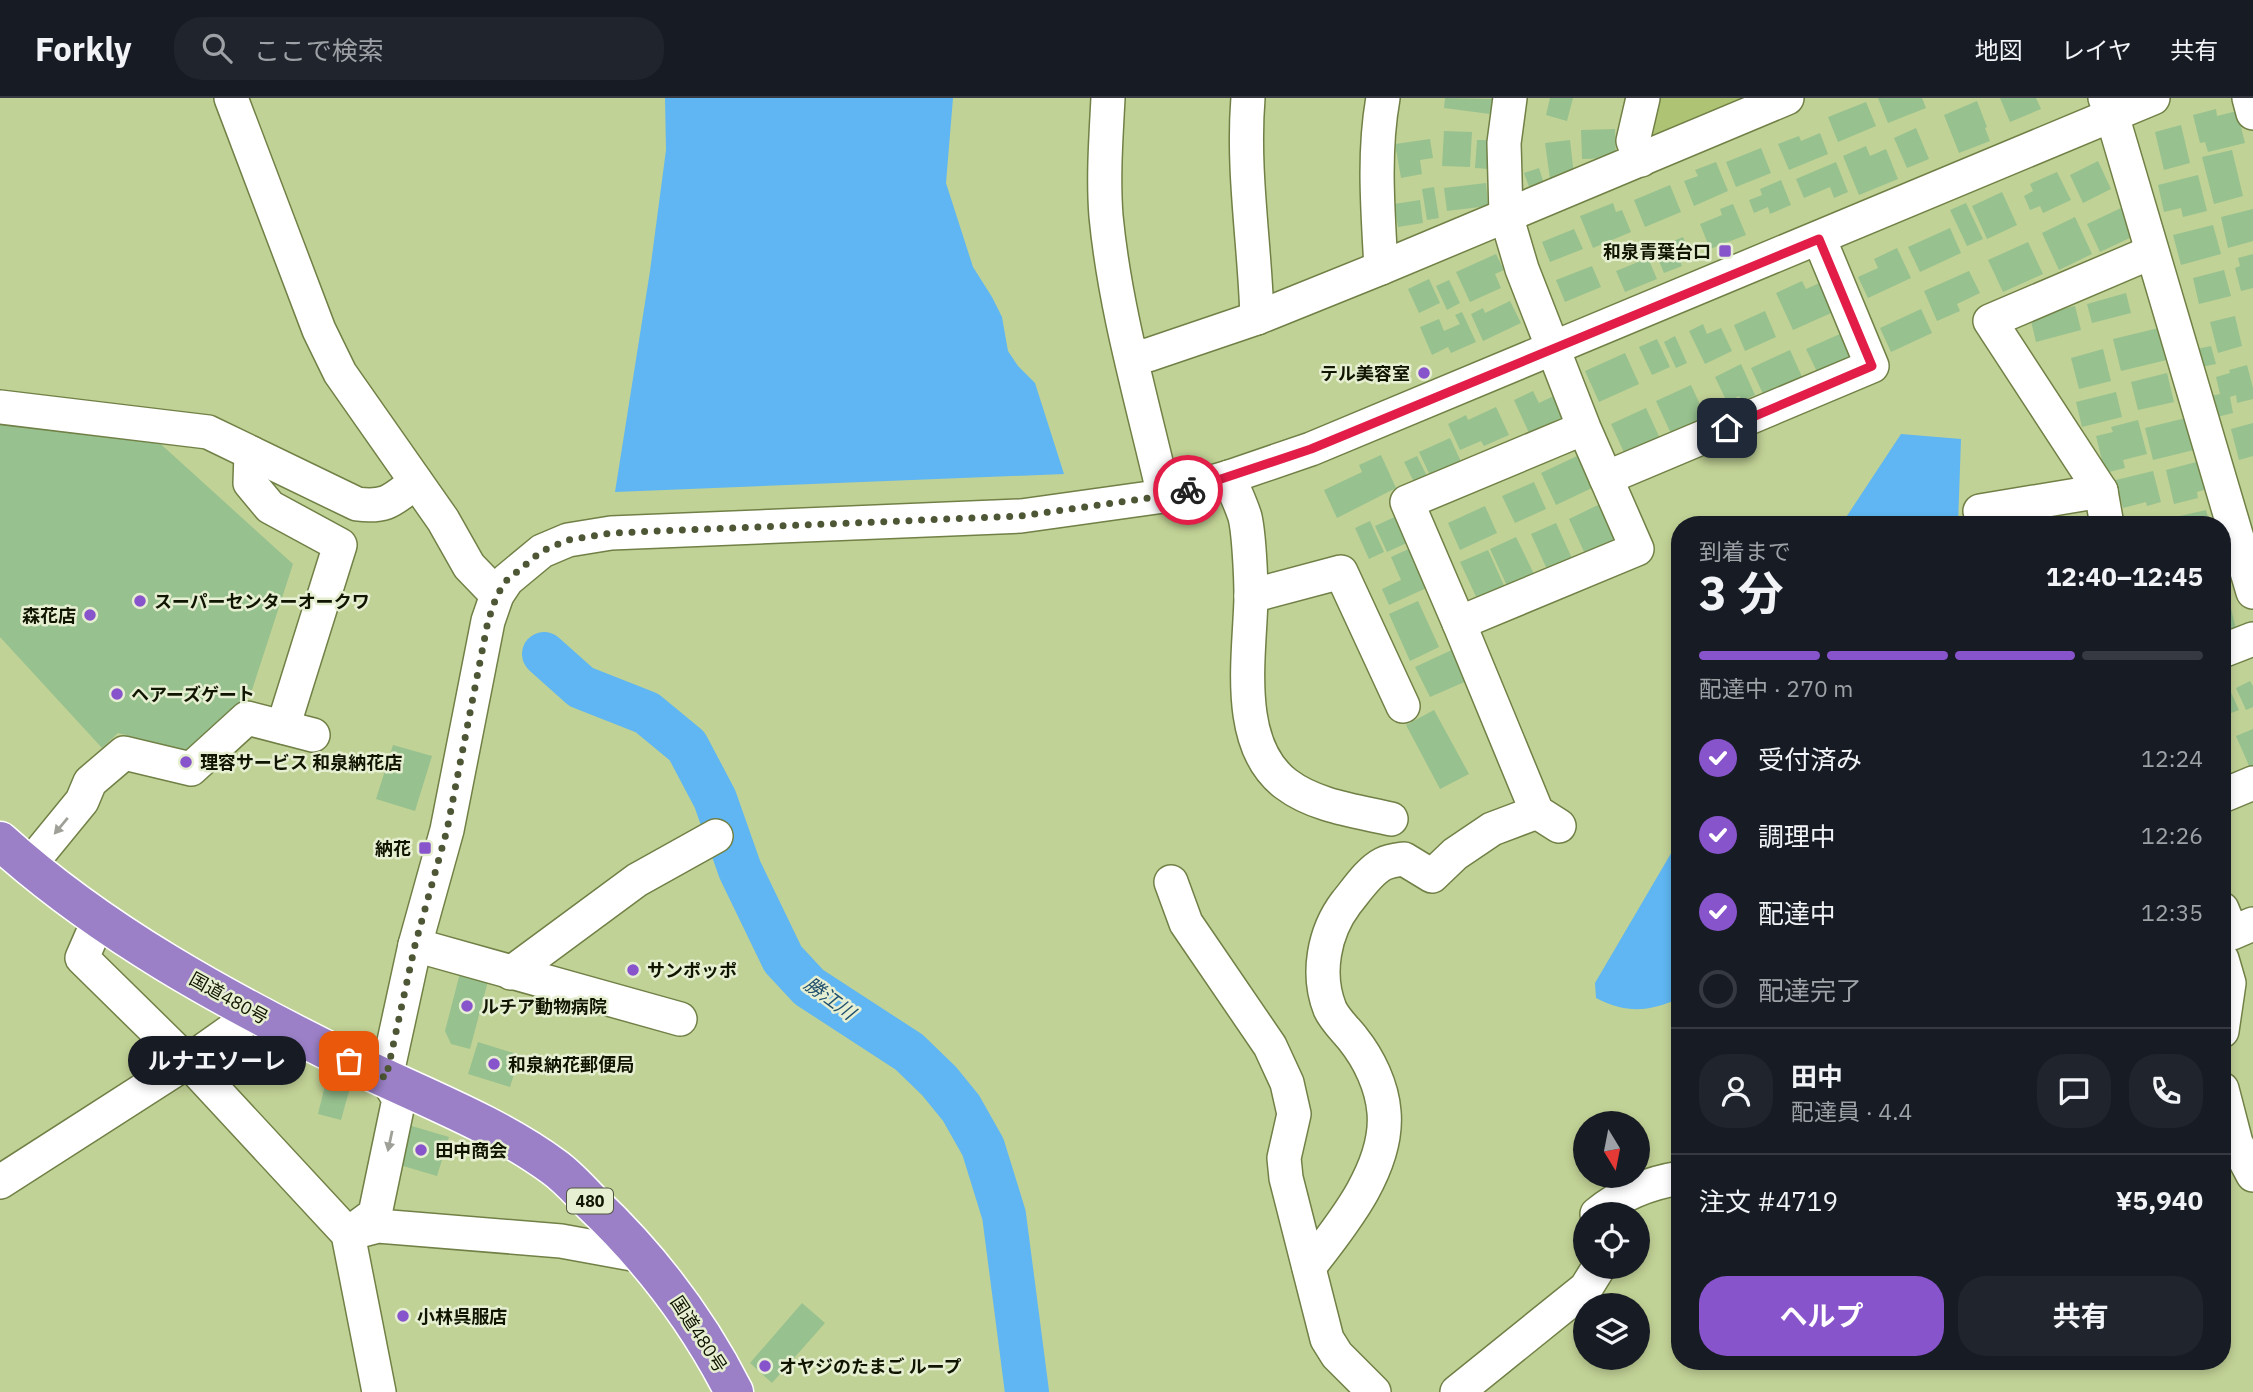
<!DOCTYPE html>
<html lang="ja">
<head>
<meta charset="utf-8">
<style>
	:root { --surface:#171b24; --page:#20242c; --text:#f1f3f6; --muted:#9ea1a6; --line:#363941; --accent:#8854cc }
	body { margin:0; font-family:"IBM Plex Sans","Noto Sans JP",sans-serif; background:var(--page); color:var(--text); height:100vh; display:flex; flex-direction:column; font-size:26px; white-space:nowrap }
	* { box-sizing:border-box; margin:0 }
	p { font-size:23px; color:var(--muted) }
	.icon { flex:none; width:38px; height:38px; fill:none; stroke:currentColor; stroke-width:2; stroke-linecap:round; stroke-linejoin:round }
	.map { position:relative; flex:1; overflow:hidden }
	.side { position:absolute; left:1671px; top:418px; width:560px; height:854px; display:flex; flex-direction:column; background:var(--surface); border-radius:28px; box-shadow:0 4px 10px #0003 }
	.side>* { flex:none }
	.needle { width:46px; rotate:170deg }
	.tools { position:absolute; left:1573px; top:1013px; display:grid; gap:14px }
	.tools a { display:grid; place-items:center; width:77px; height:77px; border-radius:50%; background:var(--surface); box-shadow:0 4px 10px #0003; font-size:35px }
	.pin { position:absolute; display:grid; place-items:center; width:60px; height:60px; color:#fff; margin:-30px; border-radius:14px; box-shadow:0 4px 10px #0006 }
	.courier { position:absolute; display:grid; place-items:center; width:70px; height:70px; margin:-35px; border:5px solid #e11d48; border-radius:50%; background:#fff; color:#222; box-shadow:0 2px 9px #0007 }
	.bubble { position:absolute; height:49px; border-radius:24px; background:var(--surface); box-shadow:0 4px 10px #0003; font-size:23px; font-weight:700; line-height:49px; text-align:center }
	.summary em { font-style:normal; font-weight:700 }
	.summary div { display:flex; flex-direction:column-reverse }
	.summary { display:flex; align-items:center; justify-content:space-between; height:119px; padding:0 28px }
	h1 { font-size:46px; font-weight:700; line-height:52px }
	.bar { display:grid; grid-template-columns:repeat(4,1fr); gap:10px 7px; align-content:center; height:84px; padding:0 28px }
	.bar i { height:9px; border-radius:5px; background:var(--line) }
	.bar .current { background:var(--accent) }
	.bar p { grid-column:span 4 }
	.line { display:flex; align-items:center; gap:18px; padding:0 28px; border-top:2px solid var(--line) }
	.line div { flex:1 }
	.round { display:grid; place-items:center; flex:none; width:74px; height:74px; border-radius:28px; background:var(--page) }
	ol { padding:0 28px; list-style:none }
	li { display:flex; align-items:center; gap:21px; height:77px }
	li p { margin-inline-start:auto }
	li .icon { padding:7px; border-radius:50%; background:var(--accent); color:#fff; stroke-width:4 }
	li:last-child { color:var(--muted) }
	li i { width:38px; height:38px; border:4px solid var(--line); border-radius:50% }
	.cta { display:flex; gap:14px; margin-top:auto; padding:14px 28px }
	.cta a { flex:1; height:80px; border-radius:28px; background:var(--accent); color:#fff; font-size:28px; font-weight:700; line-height:80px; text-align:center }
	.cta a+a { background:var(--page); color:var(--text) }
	header { display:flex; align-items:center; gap:42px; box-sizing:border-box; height:98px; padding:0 35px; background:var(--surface); border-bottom:2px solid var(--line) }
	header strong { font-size:33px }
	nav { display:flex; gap:38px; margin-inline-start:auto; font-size:24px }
	.search { width:490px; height:63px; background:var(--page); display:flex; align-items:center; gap:18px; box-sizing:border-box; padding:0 24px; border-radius:28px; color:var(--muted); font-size:26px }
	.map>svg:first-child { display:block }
	.green { fill:#aec373 }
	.water { fill:#5fb6f2 }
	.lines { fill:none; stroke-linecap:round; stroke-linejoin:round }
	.river { stroke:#5fb6f2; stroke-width:44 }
	.building { fill:#97c18f }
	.minor-casing { stroke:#718046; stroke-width:36 }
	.highway-casing { stroke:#fff; stroke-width:41 }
	.minor { stroke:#fff; stroke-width:33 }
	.highway { stroke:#9b80c7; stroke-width:38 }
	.oneway { fill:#9fa199 }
	.done { stroke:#4e5735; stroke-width:7; stroke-dasharray:0 12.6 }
	.route { stroke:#e11d48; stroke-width:9 }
	.poi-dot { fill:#8854cc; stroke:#e6efd1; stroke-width:2.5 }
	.labels { text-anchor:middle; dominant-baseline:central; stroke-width:5; stroke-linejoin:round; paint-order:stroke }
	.shield { fill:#e6efd1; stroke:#50563f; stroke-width:2 }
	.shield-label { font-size:16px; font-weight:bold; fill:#101501 }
	.poi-label { font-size:18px; font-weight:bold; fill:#101501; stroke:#e6efd1; text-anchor:start }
	.street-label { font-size:18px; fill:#101501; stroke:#e6efd1 }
	.water-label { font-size:19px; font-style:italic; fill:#21506f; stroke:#e6efd1 }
</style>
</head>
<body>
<header>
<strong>Forkly</strong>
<div class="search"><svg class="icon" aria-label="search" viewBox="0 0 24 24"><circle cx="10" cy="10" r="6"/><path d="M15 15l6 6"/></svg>ここで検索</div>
<nav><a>地図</a><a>レイヤ</a><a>共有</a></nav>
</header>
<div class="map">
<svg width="2253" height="1294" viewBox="0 0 2253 1294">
	<rect width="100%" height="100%" fill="#c1d296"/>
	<path class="green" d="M1654,0H1760L1658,43L1649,29Z"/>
	<g class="water">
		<path d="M665,0H953L946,85L973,169L992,199L1002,219L1008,253L1018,268L1035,285L1064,376L615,394L650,173L666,52Z"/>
		<path d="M1901,336L1961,341L1958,427H1841Z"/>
		<path d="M1680,740V900C1649,914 1627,916 1596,900L1595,885Z"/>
	</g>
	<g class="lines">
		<path class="river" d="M544,556L581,589L647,615L687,648L715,701L740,772L783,861L809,889L909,954L939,983L961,1010L983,1049L1004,1117L1027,1294"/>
	</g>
	<g class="building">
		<path d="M1445,0L1493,1L1490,16L1444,10Z"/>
		<path d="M1550,0H1573L1567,23L1546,17Z"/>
		<path d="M1878,0H1922L1926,10L1888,25Z"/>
		<path d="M2000,0H2036L2041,11L2010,24Z"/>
		<path d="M1977,3L1987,29L1985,30L1990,43L1959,55L1944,17Z"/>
		<path d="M1866,4L1876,28L1838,44L1828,19Z"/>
		<path d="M2216,11L2217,18L2237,13L2245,45L2208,54L2205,44L2200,45L2193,17Z"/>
		<path d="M2181,27L2190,65L2164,72L2155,34Z"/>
		<path d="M1916,30L1929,61L1907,70L1894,40Z"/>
		<path d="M1615,31L1616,60L1582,61L1581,32Z"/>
		<path d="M1444,33L1472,34L1470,69L1442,68Z"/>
		<path d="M1820,35L1828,56L1789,72L1778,46L1799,38L1801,43Z"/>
		<path d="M1430,41L1433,60L1420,62L1422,76L1401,80L1395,46Z"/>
		<path d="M1477,42H1489L1488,71L1475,70Z"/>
		<path d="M1570,42L1574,77L1550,81L1545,45Z"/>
		<path d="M1866,48L1870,58L1886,51L1898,81L1859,97L1843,58Z"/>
		<path d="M1761,50L1771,75L1736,89L1726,64Z"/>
		<path d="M2232,52L2243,98L2214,106L2202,59Z"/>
		<path d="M2098,63L2111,91L2083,105L2070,77Z"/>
		<path d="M1716,64L1728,93L1694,108L1684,83L1698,78L1695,72Z"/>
		<path d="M1836,64L1848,94L1834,100L1830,89L1804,100L1796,81Z"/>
		<path d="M1539,70L1546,92L1532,97L1524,75Z"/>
		<path d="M2057,74L2071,102L2043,115L2040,108L2030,112L2024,98L2033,93L2030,86Z"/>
		<path d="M2198,77L2207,113L2183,119L2181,110L2164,114L2158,87Z"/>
		<path d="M1781,82L1791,107L1770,116L1768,109L1754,115L1749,102L1762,97L1760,91Z"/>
		<path d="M1486,85L1488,108L1447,113L1444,90Z"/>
		<path d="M1670,87L1681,114L1645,129L1634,102Z"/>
		<path d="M1434,89L1439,120L1427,122L1422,91Z"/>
		<path d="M2002,94L2017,127L1987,141L1972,108Z"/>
		<path d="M1420,102L1423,125L1398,129L1394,106Z"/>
		<path d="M1613,105L1616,114L1622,112L1631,134L1593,150L1580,118Z"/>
		<path d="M1966,105L1983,141L1967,148L1950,112Z"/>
		<path d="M1733,106L1746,137L1710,151L1700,126L1722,117L1720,111Z"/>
		<path d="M2121,110L2134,138L2100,154L2087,126Z"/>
		<path d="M2253,111V143L2228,150L2221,119Z"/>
		<path d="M2075,119L2092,156L2059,172L2042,135Z"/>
		<path d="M2213,127L2221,156L2181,167L2173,137Z"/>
		<path d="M1950,130L1961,155L1920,174L1908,149Z"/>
		<path d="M1574,131L1583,151L1550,164L1542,144Z"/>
		<path d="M1683,139L1691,157L1680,162L1682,168L1664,175L1654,151Z"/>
		<path d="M2028,144L2043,176L2003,194L1988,162Z"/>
		<path d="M1897,150L1911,180L1868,200L1858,179L1878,170L1874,161Z"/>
		<path d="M1496,156L1504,172L1495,176L1501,190L1470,204L1456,174Z"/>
		<path d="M2253,156V190L2241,193L2235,170L2240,168L2238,160Z"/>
		<path d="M1648,160L1657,181L1625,194L1616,173Z"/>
		<path d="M1592,168L1601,189L1565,204L1556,182Z"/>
		<path d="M2224,172L2231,198L2199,206L2193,180Z"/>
		<path d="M1969,173L1980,195L1957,206L1960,213L1937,223L1924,193Z"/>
		<path d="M1429,181L1440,205L1419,215L1408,191Z"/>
		<path d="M1449,182L1460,205L1447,212L1436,188Z"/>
		<path d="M1802,183L1806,191L1824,183L1838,212L1793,232L1776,195Z"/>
		<path d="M2126,195L2131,215L2092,225L2087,206Z"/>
		<path d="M1510,203L1521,225L1483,243L1471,216L1483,210L1485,215Z"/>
		<path d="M2075,208L2081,232L2036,244L2030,219Z"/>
		<path d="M1921,211L1932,235L1891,254L1880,230Z"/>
		<path d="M1765,213L1776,239L1745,253L1734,227Z"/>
		<path d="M1462,214L1476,244L1451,255L1448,249L1432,257L1420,229L1439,221L1444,233L1460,226L1455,217Z"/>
		<path d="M2235,218L2242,248L2218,255L2210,224Z"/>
		<path d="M1703,226L1707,236L1721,230L1732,253L1705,266L1689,233Z"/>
		<path d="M2167,228L2175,260L2121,273L2113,241Z"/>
		<path d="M1840,236L1852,263L1819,278L1806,251Z"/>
		<path d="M1675,238L1687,265L1676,270L1664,244Z"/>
		<path d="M1657,241L1670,269L1652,277L1639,249Z"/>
		<path d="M2211,248L2216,266L2201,269L2196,251Z"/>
		<path d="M2103,251L2111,283L2079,291L2071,260Z"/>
		<path d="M1790,252L1803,281L1764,298L1751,270Z"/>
		<path d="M1625,255L1639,286L1599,304L1585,273Z"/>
		<path d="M1741,266L1755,297L1742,303L1739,298L1727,304L1715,279Z"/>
		<path d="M2247,267L2253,290V301L2237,305L2236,297L2230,299L2233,315L2217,319L2211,298L2220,296L2216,279L2230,275L2229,272Z"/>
		<path d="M2167,275L2174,304L2138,312L2131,284Z"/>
		<path d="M1691,287L1708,324L1673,340L1656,303Z"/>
		<path d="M1533,293L1539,305L1560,295L1569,316L1529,335L1514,302Z"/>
		<path d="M2116,294L2122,319L2082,329L2076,304Z"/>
		<path d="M1496,309L1509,337L1484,348L1481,343L1460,352L1448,326L1466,317L1468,322Z"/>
		<path d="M1646,310L1663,347L1628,363L1611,326Z"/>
		<path d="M2190,319L2198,351L2153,362L2145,330Z"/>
		<path d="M2138,322L2147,356L2123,362L2125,370L2105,375L2096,338L2113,334L2111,329Z"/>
		<path d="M0,323L154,340L293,466L252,592L189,653L118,635L102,650L0,539Z"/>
		<path d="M2253,325V358L2239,362L2231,331Z"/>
		<path d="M1450,340L1464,370L1433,384L1419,354Z"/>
		<path d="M1381,357L1396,390L1337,420L1324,392L1362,374L1359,367Z"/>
		<path d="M1417,358L1428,380L1415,386L1404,364Z"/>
		<path d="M1577,358L1592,390L1556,407L1541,375Z"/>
		<path d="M2200,363L2207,391L2197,394L2198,400L2174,406L2166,372Z"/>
		<path d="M2153,373L2161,404L2147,408L2146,404L2123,410L2116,382Z"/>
		<path d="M1534,384L1546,411L1515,425L1502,398Z"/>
		<path d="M1602,405L1618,440L1585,456L1569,421Z"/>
		<path d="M1485,408L1497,435L1460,452L1448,425Z"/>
		<path d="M2206,412L2210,427H2182L2180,418Z"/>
		<path d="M1399,417L1411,443L1387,454L1375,428Z"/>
		<path d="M1370,423L1384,454L1369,461L1355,430Z"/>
		<path d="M1556,425L1575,467L1550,478L1531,436Z"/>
		<path d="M1516,439L1535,478L1508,490L1490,451Z"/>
		<path d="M1413,449L1431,488L1389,507L1382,491L1401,482L1391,459Z"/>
		<path d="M1488,452L1506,492L1479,505L1460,464Z"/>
		<path d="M2228,498L2236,531L2222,534V500Z"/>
		<path d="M1418,503L1439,549L1410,563L1389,516Z"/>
		<path d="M1454,551L1469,582L1430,599L1415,569Z"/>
		<path d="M2250,583L2253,588V609L2246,612L2236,590Z"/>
		<path d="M2229,590L2239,612L2223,618L2222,592Z"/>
		<path d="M1434,612L1469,676L1440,691L1406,627Z"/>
		<path d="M2253,631V668L2250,670L2236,638Z"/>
		<path d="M393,647L432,658L415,713L376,701Z"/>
		<path d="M460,875L488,883L470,951L451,946L445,933Z"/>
		<path d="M478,944L520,957L510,989L468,976Z"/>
		<path d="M327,979L351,986L341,1022L318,1016Z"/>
		<path d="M405,1026L449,1039L437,1078L393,1065Z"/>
		<path d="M802,1205L825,1225L772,1285L750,1265Z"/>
	</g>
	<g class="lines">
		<defs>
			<g id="minor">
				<path d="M231,0L319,232L340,275L443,422L469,468L497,497"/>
				<path d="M1108,0C1106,39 1103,79 1106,118C1115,212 1143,306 1164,398"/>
				<path d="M1248,0C1242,73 1255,147 1257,220"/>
				<path d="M1510,0L1504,45L1506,117L1522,171L1584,330L1637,451L1459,525L1407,404L1584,330"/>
				<path d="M2105,0L2112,17L2253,494"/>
				<path d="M2249,0L2253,15"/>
				<path d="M1641,62L1633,43L1643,0"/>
				<path d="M1381,170C1378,114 1373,55 1383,0"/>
				<path d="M1132,258L1148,257L1257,220L1381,170L1787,0"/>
				<path d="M0,309L208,334L357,406C388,410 393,401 416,384"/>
				<path d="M251,355L250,385L270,409L340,447L283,629"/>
				<path d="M1229,379C1234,392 1241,406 1245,419C1249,436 1251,480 1251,499C1250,556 1233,646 1286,686C1315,708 1356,713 1391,721"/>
				<path d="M1606,380L1872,268L1819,140"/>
				<path d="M1980,413L2101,393"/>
				<path d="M2107,427L2101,393L1990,223L2152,154"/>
				<path d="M1251,498L1341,474L1403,608"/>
				<path d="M1459,525L1537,714L1559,728"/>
				<path d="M2222,553L2253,541"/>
				<path d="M2222,698L2253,685"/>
				<path d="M28,769L82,703L90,684L124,655L191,671L247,620L313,637"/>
				<path d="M1171,784L1186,825L1270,948L1287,985L1294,1016L1284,1060L1286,1080L1327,1241L1337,1257L1374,1294"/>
				<path d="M2222,811L2232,835L2253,826"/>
				<path d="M99,821L82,860L195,971L348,1136L379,1294"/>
				<path d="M415,847L680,921"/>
				<path d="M2222,861L2229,885L2222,933"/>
				<path d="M511,875L637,782L716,738"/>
				<path d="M2222,991L2236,1045L2253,1077"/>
				<path d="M0,1084L187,964L256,915"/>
				<path d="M1597,1116C1621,1096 1649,1085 1680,1080"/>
				<path d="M351,1135L378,1128L561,1143L643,1158"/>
				<path d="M348,1136L375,1116L399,1001L386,980L415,847L447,732L488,523L497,497L507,482L542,453L568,442L611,435L1021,418L1164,398L1229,379L1311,351L2153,0"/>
				<path d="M1309,1169C1341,1128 1389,1070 1384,1014C1382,988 1369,961 1353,941C1346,932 1335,922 1330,911C1316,876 1324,834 1346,805C1356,793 1369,773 1383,766C1389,763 1397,762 1404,761L1432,778L1455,756L1492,731L1537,714"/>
				<path d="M1457,1294L1586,1190L1599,1169"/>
			</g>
			<path id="highway" d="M0,743C102,835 225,902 347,962C415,996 493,1024 554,1069C568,1079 580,1093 592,1105C650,1160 698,1223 734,1294"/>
		</defs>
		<use href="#minor" class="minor-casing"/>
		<use href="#highway" class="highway-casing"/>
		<use href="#minor" class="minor"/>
		<use href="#highway" class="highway"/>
	</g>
	<defs><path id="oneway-solid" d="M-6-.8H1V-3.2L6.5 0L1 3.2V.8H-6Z" transform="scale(1.75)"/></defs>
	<g class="oneway">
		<use href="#oneway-solid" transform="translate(61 728) rotate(130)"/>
		<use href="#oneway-solid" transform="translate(390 1043) rotate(102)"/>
	</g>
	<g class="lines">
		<path class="done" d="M349,963L386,980L415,847L447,732L488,523L497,497L507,482L542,453L568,442L611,435L1021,418L1164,398L1188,392"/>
		<path class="route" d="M1188,392L1311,351L1819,141L1872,268L1727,330"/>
	</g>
	<g class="poi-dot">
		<rect x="1718" y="146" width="14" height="14" rx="3.5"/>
		<circle cx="1424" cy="275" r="7"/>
		<circle cx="140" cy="503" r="7"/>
		<circle cx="90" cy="517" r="7"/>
		<circle cx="117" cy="596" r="7"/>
		<circle cx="186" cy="664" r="7"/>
		<rect x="418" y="743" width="14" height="14" rx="3.5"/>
		<circle cx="633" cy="872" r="7"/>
		<circle cx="467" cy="908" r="7"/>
		<circle cx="494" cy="966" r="7"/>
		<circle cx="421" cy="1052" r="7"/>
		<circle cx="403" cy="1218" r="7"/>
		<circle cx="765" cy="1268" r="7"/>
	</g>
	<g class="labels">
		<rect class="shield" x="567" y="1090.5" width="46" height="25" rx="5"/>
		<g class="shield-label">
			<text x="590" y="1103">480</text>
		</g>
		<g class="poi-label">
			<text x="1711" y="153" text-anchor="end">和泉青葉台口</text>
			<text x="1410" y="275" text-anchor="end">テル美容室</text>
			<text x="154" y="503">スーパーセンターオークワ</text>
			<text x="76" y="517" text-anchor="end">森花店</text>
			<text x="131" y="596">ヘアーズゲート</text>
			<text x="200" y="664">理容サービス 和泉納花店</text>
			<text x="411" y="750" text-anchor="end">納花</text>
			<text x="647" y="872">サンポッポ</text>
			<text x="481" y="908">ルチア動物病院</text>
			<text x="508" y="966">和泉納花郵便局</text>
			<text x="435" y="1052">田中商会</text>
			<text x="417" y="1218">小林呉服店</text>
			<text x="779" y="1268">オヤジのたまご ループ</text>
		</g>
		<g class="street-label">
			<text transform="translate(229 900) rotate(29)">国道480号</text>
			<text transform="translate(699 1236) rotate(57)">国道480号</text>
		</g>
		<g class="water-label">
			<text transform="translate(830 900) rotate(36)">勝江川</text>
		</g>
	</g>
</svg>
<div class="tools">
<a><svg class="needle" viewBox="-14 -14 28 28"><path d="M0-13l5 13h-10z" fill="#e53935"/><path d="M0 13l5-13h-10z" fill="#9ea1a6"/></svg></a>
<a><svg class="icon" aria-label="locate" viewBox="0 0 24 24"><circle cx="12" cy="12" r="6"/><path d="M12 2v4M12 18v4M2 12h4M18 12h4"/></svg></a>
<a><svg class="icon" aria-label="layers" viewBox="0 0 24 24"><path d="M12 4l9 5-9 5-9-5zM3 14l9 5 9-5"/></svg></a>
</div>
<div class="pin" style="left:349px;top:963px;background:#ea580c"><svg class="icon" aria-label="bag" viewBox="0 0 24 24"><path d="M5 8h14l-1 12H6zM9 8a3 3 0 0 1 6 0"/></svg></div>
<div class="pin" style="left:1727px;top:330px;background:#1f2937"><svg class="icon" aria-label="home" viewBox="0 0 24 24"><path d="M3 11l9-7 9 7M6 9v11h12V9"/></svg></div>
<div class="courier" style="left:1188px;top:392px"><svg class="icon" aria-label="bike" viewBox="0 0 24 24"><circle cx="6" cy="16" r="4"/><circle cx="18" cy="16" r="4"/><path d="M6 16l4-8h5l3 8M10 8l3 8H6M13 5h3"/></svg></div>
<div class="bubble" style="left:128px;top:938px;width:178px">ルナエソーレ</div>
<section class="side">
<div class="summary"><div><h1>3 分</h1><p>到着まで</p></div><em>12:40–12:45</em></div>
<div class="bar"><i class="current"></i><i class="current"></i><i class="current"></i><i></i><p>配達中 · 270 m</p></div>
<ol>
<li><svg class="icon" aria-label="check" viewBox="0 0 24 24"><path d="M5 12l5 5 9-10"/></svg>受付済み<p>12:24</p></li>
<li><svg class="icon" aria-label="check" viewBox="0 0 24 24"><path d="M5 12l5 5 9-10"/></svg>調理中<p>12:26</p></li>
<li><svg class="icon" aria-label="check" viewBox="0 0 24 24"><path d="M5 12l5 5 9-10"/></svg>配達中<p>12:35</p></li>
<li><i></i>配達完了</li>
</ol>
<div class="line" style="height:126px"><a class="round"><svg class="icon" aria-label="person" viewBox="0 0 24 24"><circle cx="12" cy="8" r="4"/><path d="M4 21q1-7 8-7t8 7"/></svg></a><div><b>田中</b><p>配達員 · 4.4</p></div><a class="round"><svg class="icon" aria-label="chat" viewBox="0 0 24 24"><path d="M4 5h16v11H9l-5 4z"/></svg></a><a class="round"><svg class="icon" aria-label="phone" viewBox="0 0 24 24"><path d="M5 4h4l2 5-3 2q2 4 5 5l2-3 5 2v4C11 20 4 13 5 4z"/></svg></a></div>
<div class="line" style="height:91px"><div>注文 #4719</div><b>¥5,940</b></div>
<div class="cta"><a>ヘルプ</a><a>共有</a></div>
</section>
</div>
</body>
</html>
